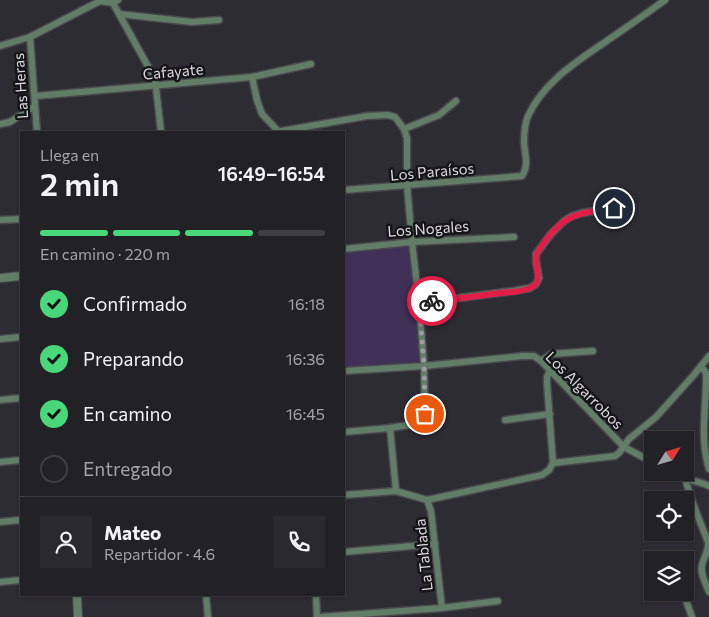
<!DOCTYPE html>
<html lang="es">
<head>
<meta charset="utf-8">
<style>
	:root { --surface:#222126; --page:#2a292e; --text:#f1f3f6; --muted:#a2a3a7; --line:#3f3e43; --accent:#48d779 }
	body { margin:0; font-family:Commissioner,sans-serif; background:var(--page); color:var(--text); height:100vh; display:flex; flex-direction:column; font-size:19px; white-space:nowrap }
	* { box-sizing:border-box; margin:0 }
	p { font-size:16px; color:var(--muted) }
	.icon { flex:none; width:28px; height:28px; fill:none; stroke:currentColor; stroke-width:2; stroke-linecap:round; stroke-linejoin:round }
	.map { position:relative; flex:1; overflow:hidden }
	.details { position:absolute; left:20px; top:131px; width:325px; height:465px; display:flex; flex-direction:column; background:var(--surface); border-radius:0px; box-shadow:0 1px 4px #0004,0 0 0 1px var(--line) }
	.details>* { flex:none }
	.needle { width:32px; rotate:53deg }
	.controls { position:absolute; left:644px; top:431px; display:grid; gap:10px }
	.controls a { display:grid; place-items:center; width:50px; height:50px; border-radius:0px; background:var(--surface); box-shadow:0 1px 4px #0004,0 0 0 1px var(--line); font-size:25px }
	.pin { position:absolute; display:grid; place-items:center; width:42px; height:42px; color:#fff; margin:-21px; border:2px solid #fff; border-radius:50%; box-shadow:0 1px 5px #0007 }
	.courier { position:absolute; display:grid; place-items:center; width:50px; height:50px; margin:-25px; border:4px solid #e11d48; border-radius:50%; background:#fff; color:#222; box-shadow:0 1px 6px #0007 }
	.headline em { font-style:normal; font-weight:600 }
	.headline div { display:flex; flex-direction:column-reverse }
	.headline { display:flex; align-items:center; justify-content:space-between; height:85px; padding:0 20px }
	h1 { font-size:32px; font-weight:600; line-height:38px }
	.bar { display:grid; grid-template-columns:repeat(4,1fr); gap:8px 5px; align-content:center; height:60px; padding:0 20px }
	.bar i { height:6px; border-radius:4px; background:var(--line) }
	.bar .current { background:var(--accent) }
	.bar p { grid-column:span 4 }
	.line { display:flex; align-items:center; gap:12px; padding:0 20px; border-top:1px solid var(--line) }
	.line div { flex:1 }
	.round { display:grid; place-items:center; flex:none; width:52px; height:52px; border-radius:0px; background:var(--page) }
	ol { padding:0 20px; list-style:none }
	li { display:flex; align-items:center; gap:15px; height:55px }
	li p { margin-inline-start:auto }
	li .icon { padding:5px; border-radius:50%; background:var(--accent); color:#111; stroke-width:4 }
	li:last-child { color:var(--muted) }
	li i { width:28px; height:28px; border:2px solid var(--line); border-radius:50% }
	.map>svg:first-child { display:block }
	.green { fill:#402f57 }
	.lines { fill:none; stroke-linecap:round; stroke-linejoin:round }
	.minor-casing { stroke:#4a484e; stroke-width:9 }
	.tertiary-casing { stroke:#4a484e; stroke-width:10 }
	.minor { stroke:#617c67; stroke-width:6 }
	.tertiary { stroke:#617c67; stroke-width:8 }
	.done { stroke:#9e9ca2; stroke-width:5; stroke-dasharray:0 9 }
	.route { stroke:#e11d48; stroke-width:6 }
	.labels { text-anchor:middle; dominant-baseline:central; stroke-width:5; stroke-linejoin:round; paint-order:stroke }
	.street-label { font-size:15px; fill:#dbd9de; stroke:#161518 }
</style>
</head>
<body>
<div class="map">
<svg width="709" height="617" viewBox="0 0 709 617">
	<rect width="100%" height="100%" fill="#2e2c33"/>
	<path class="green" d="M412,242L424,366L344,371V249Z"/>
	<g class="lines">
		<defs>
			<g id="minor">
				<path d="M100,1L113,3L118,0"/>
				<path d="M113,3L119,14L192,22L219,20"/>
				<path d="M119,14L155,79L161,132"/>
				<path d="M30,37L37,132"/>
				<path d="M0,46L30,37L100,1"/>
				<path d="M252,77L257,100L262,114L279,132"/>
				<path d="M35,96L252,77L311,64"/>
				<path d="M0,124L10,122L35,106"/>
				<path d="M404,129L439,115L456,101"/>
				<path d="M276,132L367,116L388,115L395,117L404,129L407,138V185L412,242L419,303L424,366L425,418L421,423L390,428L344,432"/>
				<path d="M344,190L522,176C529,166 525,154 524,143C524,135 525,123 528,116C544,81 578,61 608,40C627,27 646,14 665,0"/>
				<path d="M0,220L21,219"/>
				<path d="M344,249L412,242L514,237"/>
				<path d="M419,303L513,291L530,288L536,284L539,278L536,261V254L551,234L564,221L572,216L582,213L614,208"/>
				<path d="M0,339L21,337"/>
				<path d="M541,361L551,354L593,351"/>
				<path d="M701,366L706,373C707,406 699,436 709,469"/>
				<path d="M550,370L547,377V383L553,463"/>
				<path d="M344,371L424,366L522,356H534L541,361L624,447L652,462"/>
				<path d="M0,400L21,398"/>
				<path d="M505,420L550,414"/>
				<path d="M390,428L396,491"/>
				<path d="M0,462L21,460"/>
				<path d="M670,472C683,480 697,480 709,486"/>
				<path d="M685,479L695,509L708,542C709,551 704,557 702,565C700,574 706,584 709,592"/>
				<path d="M344,495L396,491L427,500L542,475L549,470L553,463L615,456L619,453L629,439L656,417L693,376L709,356"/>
				<path d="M427,500L431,511L442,608"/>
				<path d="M0,522L21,520"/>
				<path d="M344,552L435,544"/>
				<path d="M0,582L21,580"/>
				<path d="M683,592L692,617"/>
				<path d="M206,595L208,617"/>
				<path d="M316,595L317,617"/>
				<path d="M320,617L442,608L498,601"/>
			</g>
			<g id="tertiary">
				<path d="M0,278L21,276"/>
				<path d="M77,595L78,617"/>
			</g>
		</defs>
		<use href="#minor" class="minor-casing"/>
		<use href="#tertiary" class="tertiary-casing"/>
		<use href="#minor" class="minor"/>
		<use href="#tertiary" class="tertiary"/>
	</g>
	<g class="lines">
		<path class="done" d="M425,414L424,366L419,303L432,301"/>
		<path class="route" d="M432,301C455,299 477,296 500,293C509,292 523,292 530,288C546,281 532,265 537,254C538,250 543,245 545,241C567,212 581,213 614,208"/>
	</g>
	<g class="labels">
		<g class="street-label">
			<text transform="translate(173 71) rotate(-5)">Cafayate</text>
			<text transform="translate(20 86) rotate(-94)">Las Heras</text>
			<text transform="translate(432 171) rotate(-5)">Los Paraísos</text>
			<text transform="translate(428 228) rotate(-4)">Los Nogales</text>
			<text transform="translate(585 390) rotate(45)">Los Algarrobos</text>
			<text transform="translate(423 555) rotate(-96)">La Tablada</text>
		</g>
	</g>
</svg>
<div class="controls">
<a><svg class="needle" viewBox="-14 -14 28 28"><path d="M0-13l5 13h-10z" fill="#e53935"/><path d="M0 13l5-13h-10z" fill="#a2a3a7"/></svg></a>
<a><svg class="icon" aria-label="locate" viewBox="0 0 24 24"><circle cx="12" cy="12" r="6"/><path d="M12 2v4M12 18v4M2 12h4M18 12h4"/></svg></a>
<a><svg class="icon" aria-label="layers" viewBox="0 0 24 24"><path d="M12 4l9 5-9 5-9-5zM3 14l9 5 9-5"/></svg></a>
</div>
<div class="pin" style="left:425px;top:414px;background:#ea580c"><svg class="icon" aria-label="bag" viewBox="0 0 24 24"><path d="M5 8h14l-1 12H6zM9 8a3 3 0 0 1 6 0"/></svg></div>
<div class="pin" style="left:614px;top:208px;background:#1f2937"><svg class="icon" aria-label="home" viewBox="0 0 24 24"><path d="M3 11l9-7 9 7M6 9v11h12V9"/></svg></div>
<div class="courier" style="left:432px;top:301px"><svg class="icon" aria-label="bike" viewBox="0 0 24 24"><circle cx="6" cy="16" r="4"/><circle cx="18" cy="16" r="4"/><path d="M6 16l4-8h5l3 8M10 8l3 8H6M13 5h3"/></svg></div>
<section class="details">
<div class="headline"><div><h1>2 min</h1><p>Llega en</p></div><em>16:49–16:54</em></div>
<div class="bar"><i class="current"></i><i class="current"></i><i class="current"></i><i></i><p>En camino · 220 m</p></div>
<ol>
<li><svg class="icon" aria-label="check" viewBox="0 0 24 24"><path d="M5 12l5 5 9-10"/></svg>Confirmado<p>16:18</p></li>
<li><svg class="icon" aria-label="check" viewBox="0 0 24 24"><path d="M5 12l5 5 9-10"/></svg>Preparando<p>16:36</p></li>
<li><svg class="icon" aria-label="check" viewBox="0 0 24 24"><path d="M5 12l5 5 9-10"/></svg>En camino<p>16:45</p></li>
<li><i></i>Entregado</li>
</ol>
<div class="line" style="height:90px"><a class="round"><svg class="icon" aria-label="person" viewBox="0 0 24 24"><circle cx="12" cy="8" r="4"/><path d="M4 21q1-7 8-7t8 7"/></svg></a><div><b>Mateo</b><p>Repartidor · 4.6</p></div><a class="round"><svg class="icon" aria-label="phone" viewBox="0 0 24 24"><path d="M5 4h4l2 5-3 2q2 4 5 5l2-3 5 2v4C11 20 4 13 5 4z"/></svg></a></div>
</section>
</div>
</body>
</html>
